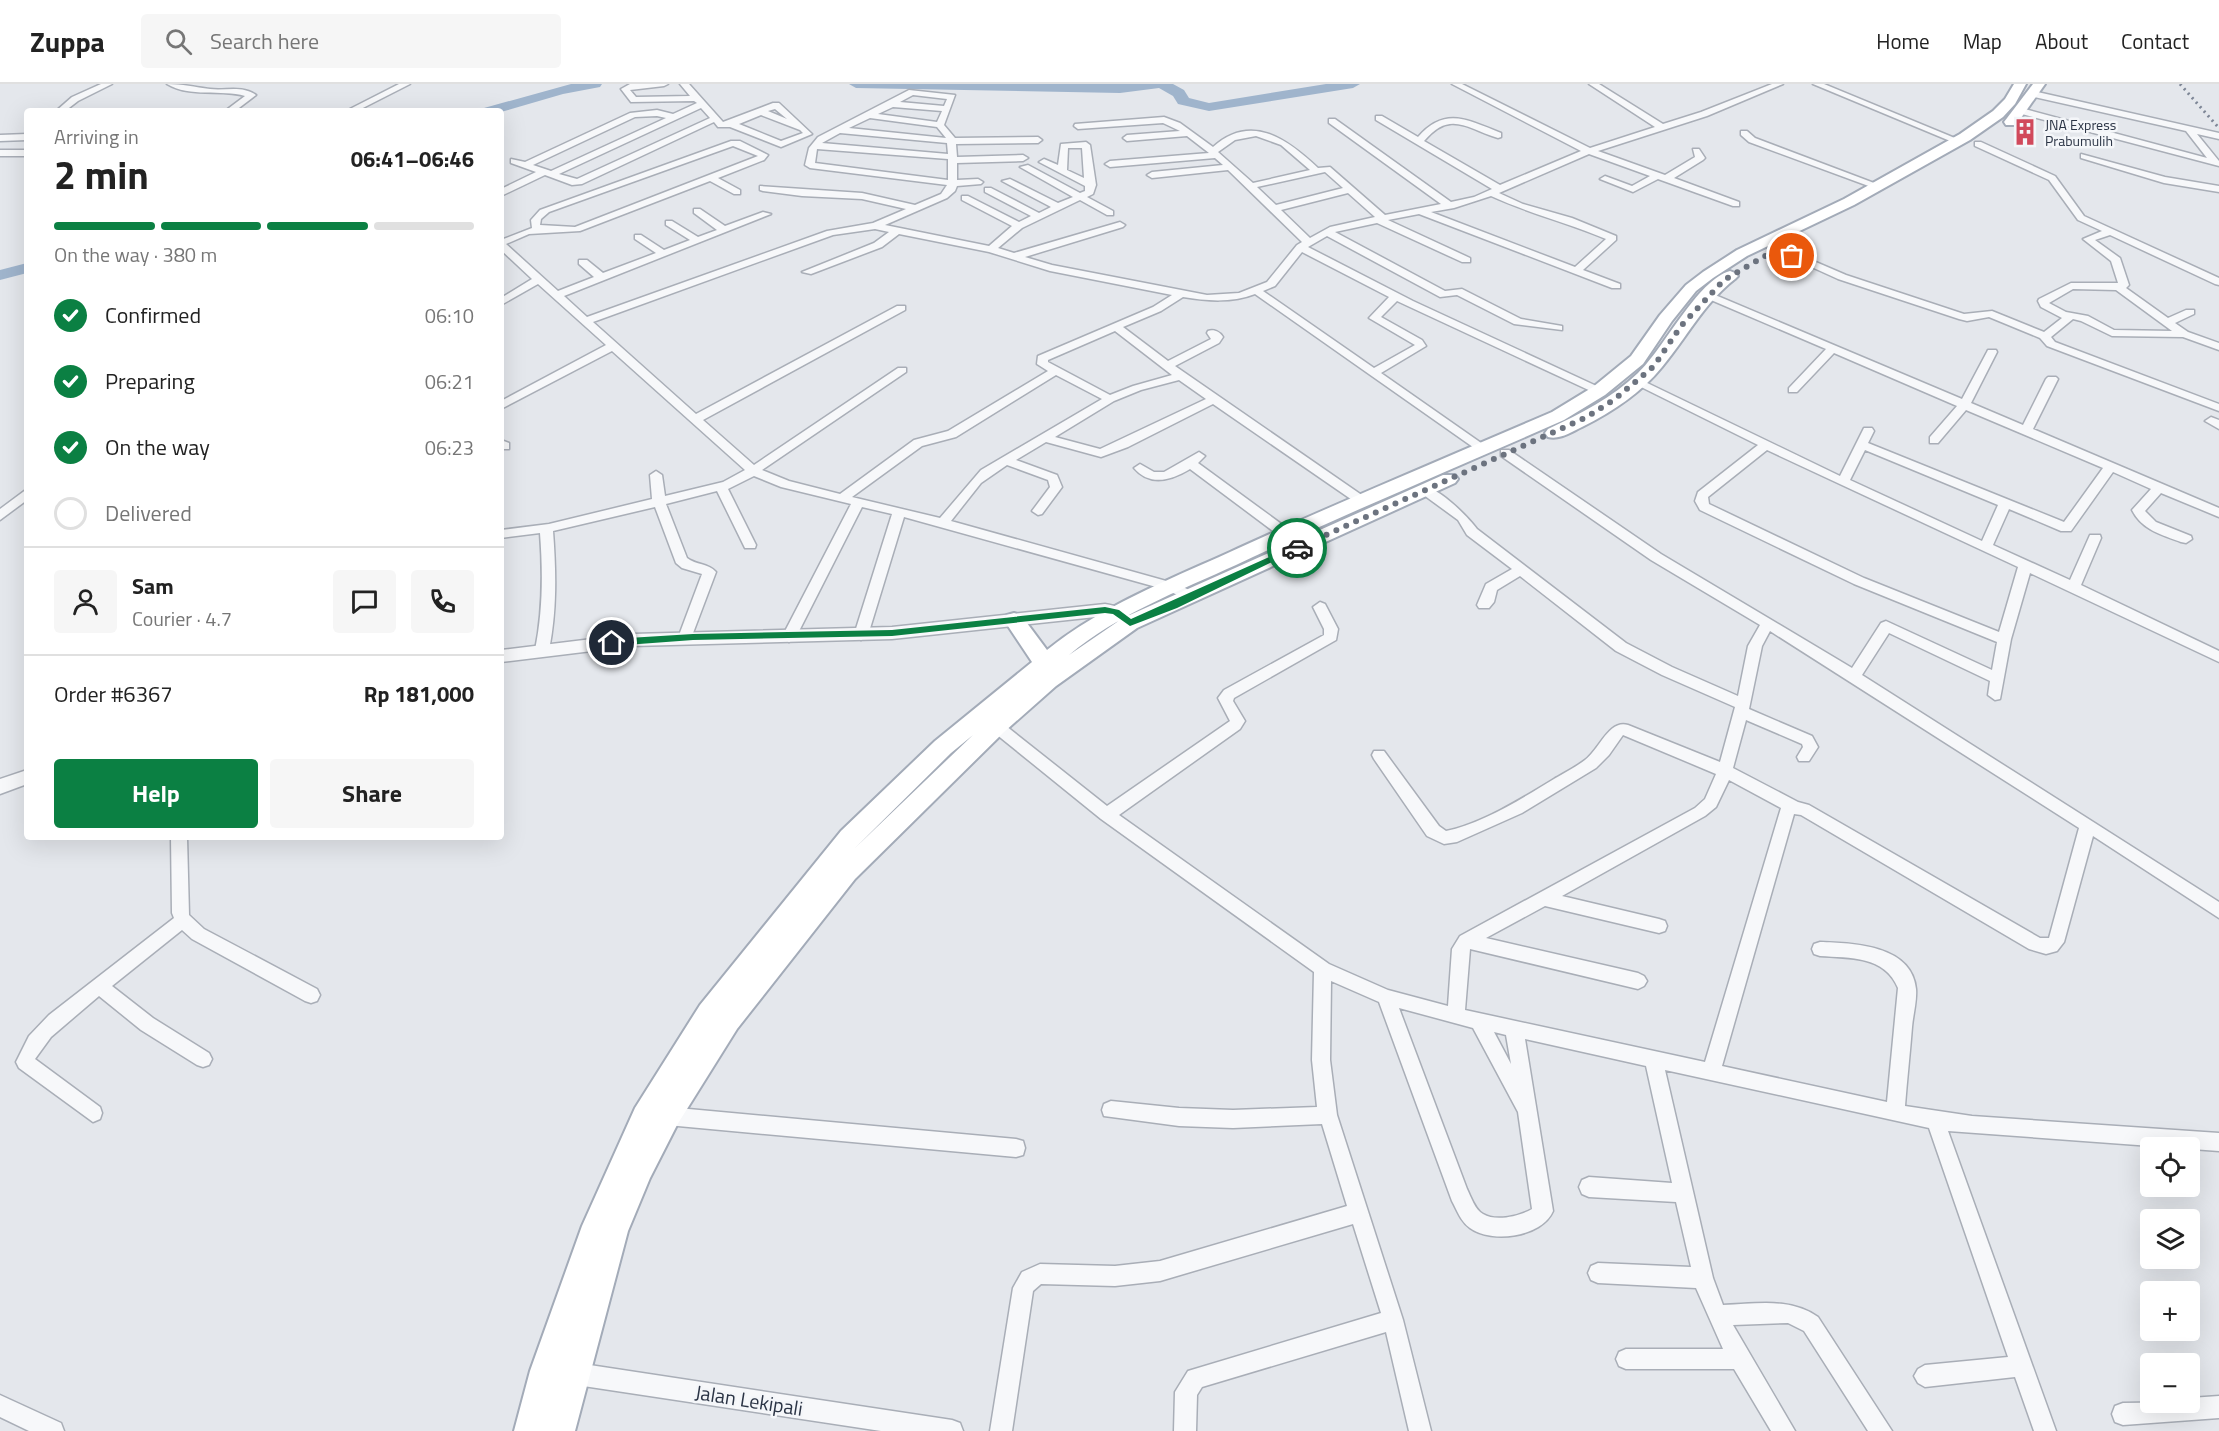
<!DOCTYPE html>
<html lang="en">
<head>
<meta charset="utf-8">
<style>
	:root { --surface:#fff; --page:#f6f6f6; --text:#222; --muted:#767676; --line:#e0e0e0; --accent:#0b8043 }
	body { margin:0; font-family:"Titillium Web",sans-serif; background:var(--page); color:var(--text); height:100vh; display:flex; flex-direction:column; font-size:22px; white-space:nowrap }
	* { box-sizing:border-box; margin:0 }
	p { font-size:20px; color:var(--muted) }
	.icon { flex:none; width:33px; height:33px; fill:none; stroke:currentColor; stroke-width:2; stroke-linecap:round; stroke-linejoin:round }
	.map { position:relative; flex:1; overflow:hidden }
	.sheet { position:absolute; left:24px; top:24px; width:480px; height:732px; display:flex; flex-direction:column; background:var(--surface); border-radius:6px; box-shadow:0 6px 24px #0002 }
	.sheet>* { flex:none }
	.buttons { position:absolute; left:2140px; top:1053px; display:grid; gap:12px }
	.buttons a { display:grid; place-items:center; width:60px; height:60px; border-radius:6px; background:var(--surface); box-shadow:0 6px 24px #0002; font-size:30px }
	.pin { position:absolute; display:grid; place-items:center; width:51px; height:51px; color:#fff; margin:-26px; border:3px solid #fff; border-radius:50%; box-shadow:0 2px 6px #0007 }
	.courier { position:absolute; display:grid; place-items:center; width:60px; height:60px; margin:-30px; border:4px solid #0b8043; border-radius:50%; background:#fff; color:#222; box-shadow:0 2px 8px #0007 }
	.headline em { font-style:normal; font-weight:700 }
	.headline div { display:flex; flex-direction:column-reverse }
	.headline { display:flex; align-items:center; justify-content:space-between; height:102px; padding:0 30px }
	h1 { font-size:39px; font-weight:700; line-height:45px }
	.bar { display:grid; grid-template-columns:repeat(4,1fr); gap:9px 6px; align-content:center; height:72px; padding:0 30px }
	.bar i { height:8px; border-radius:4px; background:var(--line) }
	.bar .on { background:var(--accent) }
	.bar p { grid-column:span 4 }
	.line { display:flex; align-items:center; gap:15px; padding:0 30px; border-top:2px solid var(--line) }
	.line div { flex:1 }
	.round { display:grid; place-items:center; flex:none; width:63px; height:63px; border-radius:6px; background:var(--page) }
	ol { padding:0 30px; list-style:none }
	li { display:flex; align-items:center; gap:18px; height:66px }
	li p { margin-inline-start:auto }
	li .icon { padding:6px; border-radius:50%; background:var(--accent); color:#fff; stroke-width:4 }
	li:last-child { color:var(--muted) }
	li i { width:33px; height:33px; border:3px solid var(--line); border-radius:50% }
	.button { display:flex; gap:12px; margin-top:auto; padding:12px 30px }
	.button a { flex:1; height:69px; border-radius:6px; background:var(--accent); color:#fff; font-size:24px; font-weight:700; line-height:69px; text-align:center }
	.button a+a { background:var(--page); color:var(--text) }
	header { display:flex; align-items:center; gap:36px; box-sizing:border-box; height:84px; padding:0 30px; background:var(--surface); border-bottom:2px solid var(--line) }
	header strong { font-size:28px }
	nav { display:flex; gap:33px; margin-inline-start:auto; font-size:21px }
	.search { width:420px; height:54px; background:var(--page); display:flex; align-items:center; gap:15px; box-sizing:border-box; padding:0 21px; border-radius:6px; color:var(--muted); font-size:22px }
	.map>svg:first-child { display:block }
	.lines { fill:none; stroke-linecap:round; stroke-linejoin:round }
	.river { fill:#9fb4cc; fill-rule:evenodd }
	.minor-casing { stroke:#a9aeb7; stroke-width:3 }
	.tertiary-casing { stroke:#a9aeb7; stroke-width:3 }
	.primary-casing { stroke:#a3abb8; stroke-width:4 }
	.minor { fill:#f7f8fa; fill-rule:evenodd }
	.tertiary { fill:#f7f8fa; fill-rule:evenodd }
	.primary { fill:#fff; fill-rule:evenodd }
	.rail { stroke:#7d8696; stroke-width:3; stroke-dasharray:2 4; stroke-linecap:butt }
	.route { fill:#0b8043 }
	.done { stroke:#6c737f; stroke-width:6; stroke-dasharray:0 10.8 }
	.labels { text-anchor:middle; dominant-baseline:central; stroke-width:5; stroke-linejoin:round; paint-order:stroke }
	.far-poi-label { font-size:14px; fill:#2b3445; stroke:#f4f6f9; text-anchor:start }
	.near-street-label { font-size:20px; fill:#2b3445; stroke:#f4f6f9 }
</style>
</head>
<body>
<header>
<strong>Zuppa</strong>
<div class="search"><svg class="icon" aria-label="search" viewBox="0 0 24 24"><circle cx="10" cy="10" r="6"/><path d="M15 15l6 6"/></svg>Search here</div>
<nav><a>Home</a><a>Map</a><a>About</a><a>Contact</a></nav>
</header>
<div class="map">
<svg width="2219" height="1347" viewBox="0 0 2219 1347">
	<rect width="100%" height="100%" fill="#e4e7ec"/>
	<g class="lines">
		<g class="river">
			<path d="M571,0H602L600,3L563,10L501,28L482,27L484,24Z"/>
			<path d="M849,0H1173L1184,6L1189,14L1209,19L1326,0H1360L1353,4L1209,27L1178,20L1173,12L1159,4L1120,9L856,4Z"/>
			<path d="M27,179V189L0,196V186Z"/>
		</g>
		<defs>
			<g id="minor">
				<path d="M101,0H112L78,17L65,27H56L72,13Z"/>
				<path d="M167,0C182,0 195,3 210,5C226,7 242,1 256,11L235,27H225L245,12C221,5 190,14 167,0Z"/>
				<path d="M399,0H410L357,27H346Z"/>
				<path d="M630,0H668L664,2L630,6L636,13L690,12L680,0H689L723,38L773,19H779L812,50L781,63L730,43H718L714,38L582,100L572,101L545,91L501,112V105L536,88L511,79V75L525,78L630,29L657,26L673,30L697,19L694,17L631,18L621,5ZM701,24L710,34L577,95L559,90ZM775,25L787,35L768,27ZM761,31L800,46L803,49L781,57L739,40ZM657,32L666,34L551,87L533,81L635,33Z"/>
				<path d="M1452,0H1462L1590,64L1655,43L1589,0H1599L1663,40L1701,28L1772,0H1783L1707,32L1598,67L1665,91L1695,73L1693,65H1699L1705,74L1703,76L1674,94L1739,118V122H1733L1658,95L1633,108L1600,95L1605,92L1632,102L1650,92L1589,70L1499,109L1523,120L1572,134L1616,152V156L1583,186L1620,200V204H1612L1419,130L1388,136L1470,174V178H1462L1377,139L1335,148L1445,207L1462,205L1521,235L1562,242V246L1514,240L1457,211L1440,213L1327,152L1308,163L1413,217L1603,305V309H1595L1397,217L1381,233L1422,256L1426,262L1381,289L1484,361V367L1480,368L1255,210C1232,219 1207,217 1183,213L1161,227L1123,243L1168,277L1211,255L1207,249L1208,247C1214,245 1220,248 1223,253L1219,259L1175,282L1366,414L1368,417L1366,420H1358L1213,320L1128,363L1101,373L1046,358L1016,376L1057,391L1062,403L1042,430L1038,431L1032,427L1050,403L1048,396L1007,381L981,399L951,437L1177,500L1197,510L1199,513L1197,516L1192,518L1167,506L904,433L868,551L861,556L854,551L892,430L862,423L796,553L789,558L782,553L851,420L781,403L754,392L728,405L756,461L755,464H745L717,407L666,420L687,474C696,481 708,479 716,488L690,557L685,559L678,554L702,490L682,484L676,479L655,423L553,447C556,487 557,526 549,566L542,571L537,570L535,566C543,527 543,489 540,449L501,454V446L549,440L652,415L650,391L656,387L662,391L665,412L723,398L745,386L612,267L501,325V317L606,261L538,200L501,221V214L532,195L501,166V156L532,144L531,136L540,126L731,57H740L768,71L764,76L718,94L740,106V110H734L710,97L580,147L529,150L506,160L558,207L594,193L579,180V176H587L603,189L656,169L635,155V151H641L664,166L690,156L666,141V137H672L698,153L717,146L694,129V125H700L725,142L763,128L771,130L564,212L587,233L827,147L873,139L906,125L862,115L802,112L763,107L760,106V102L862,109L915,121L941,110L947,101L810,84L805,81L809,64L818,53L909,6L955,11L944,41L955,54L1038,53L1042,56L1038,59L956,60L957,73L1023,71L1028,74L1023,77L957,79V96L978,95L983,98L981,100L957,102L955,107L947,114L885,141L989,162L1012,142L962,116V112H968L1019,138L1031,132L985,108V104H991L1039,129L1051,123L1002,97L1010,95L1058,119L1073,113L1020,83L1028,81L1080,109L1085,107V102L1039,78L1044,75L1058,81L1061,60L1086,58L1090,61L1096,101L1093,110L1087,113L1113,127V131H1107L1080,116L1022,144L998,164L1014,169L1120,138L1125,141L1123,143L1025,173L1052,181L1207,211L1239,209L1267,198L1297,161L1302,158L1228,86L1152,94L1147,91L1152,88L1223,81L1215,74L1110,83L1105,80L1110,77L1209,69L1187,52L1127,57L1123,54L1127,51L1180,47L1163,39L1078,45L1074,42L1075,40L1164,33L1180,39L1213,63C1252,28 1288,56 1318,84L1330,83L1385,131L1441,120L1329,39V35H1335L1451,118L1474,113L1492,105L1376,36V32H1382L1418,53C1445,22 1468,36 1501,49V53L1498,54C1466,44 1450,26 1424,57L1500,101L1581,67ZM913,11L947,15L944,22L900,18ZM893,23L942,27L937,38L878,30ZM870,34L937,43L946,54L849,44ZM840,49L947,59L948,70L822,59ZM1256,52L1281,61L1310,86L1253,99L1218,68L1235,56ZM733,62L758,72L575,143L540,141L541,135L549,128ZM1068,64H1082L1084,94L1067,86ZM817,65L948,75V96L815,79ZM1325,88L1343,104L1276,121L1257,103ZM1348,109L1375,133L1330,143L1310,154L1281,126ZM1491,112C1528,129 1568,139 1606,155L1575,183L1431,128L1454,124ZM875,145L889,148L874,159L802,188L811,190L882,163L899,150L989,168L1050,187L1172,211L1153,223L1038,272L1037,280L1048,287L948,347L914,356L840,410L789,397L762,386L906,288V284H898L754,381L703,336L905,226V222H897L696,330L593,238L833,151ZM1302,168L1389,213L1369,234L1415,261L1374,284L1263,207L1275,202ZM1115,247L1172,291L1133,302L1110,311L1048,278V276ZM1056,291L1102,315L981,386L940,434L852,413L922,362L956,353ZM1179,296L1206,315L1100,365L1055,353L1114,317L1141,306Z"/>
				<path d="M1813,0H1824L1962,57L1955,59Z"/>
				<path d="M2033,7L2219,49V55L2197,50L2219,77V82L2018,29L2017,27L2021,24L2207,74L2186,47L2030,12L2029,10Z"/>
				<path d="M1741,47H1747L1755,54L1882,102L1874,104L1749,58L1741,51Z"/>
				<path d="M27,50V56L0,57V51Z"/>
				<path d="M1975,58H1981L2055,92L2084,132L2219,194V201L2215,200L2110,151L2095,156L2120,174L2129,201L2126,204L2168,234L2186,226H2194V230L2175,239L2188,248L2219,259V266L2183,253L2112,252L2081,237L2073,235L2051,253L2055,258L2219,320V327L2047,262L2040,254L1989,233L1967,237L1959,235L1838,195L1772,165L1781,163L1846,191L1964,230L1992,227L2044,248L2062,234L2041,223L2038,217L2039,215L2071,199H2118L2111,177L2083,155L2102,147L2078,136L2049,96L1975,62ZM2073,205L2116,206L2172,247L2114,246L2088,232L2066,228L2049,219Z"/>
				<rect x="0" y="66" width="27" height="6"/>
				<path d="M2081,70L2165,93L2219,102V108L2164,99L2081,74Z"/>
				<path d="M1708,208L1962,315L1987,268L1988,266H1996L1997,268L1971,319L2023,341L2046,295L2048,293H2056L2058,295L2033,345L2219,424V433L2161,409L2145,427L2156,438L2191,452L2192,455L2186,459L2181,458C2162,451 2142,446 2132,426L2151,405L2113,388L2071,447H2061L2009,425L1993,461L2070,496L2090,451H2100L2101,454L2081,501L2219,567V578L2030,489L2011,555L2000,615L1995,616L1988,611L1990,597L1889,549L1862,591L2219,818V834L2093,752L2064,858L2057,867L2046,870L2029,865L1801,731L1794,730L1722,982L1887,1018L1898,904C1885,872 1850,874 1820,872L1814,870L1812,865L1814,860L1820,858C1853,859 1912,861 1916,905C1917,917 1913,931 1912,943C1910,969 1907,995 1905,1022L1972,1032L2219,1049V1067L1948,1047L2056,1347H2034L2015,1293L1925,1303L1918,1299L1914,1292L1918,1285L1925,1281L2008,1273L1929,1044L1665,986L1713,1194L1723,1221C1756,1220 1790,1213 1818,1233L1892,1347H1868L1804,1247L1788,1239L1733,1241L1795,1347H1771L1734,1285H1626L1619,1282L1616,1275L1619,1268L1626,1265H1723L1696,1204L1598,1199L1591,1196L1588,1189L1591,1182L1598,1179L1691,1183L1676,1118L1589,1113L1582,1110L1579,1103L1582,1096L1589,1093L1672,1099L1646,982L1525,955L1553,1127C1542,1153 1492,1160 1470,1144C1461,1138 1457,1126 1452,1117L1379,918L1331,897L1330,976L1337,1031L1403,1236L1431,1347H1409L1386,1248L1202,1303L1197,1311L1196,1347H1174L1175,1308L1188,1287L1381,1229L1353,1140L1160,1197L1115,1202L1041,1200L1033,1207L1012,1347H990L1013,1204L1022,1188L1040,1180L1115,1182L1160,1177L1347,1122L1322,1040L1233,1044L1179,1042L1104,1032L1102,1026L1104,1020L1111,1017L1179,1024L1233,1026L1317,1023L1312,976L1314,888L1101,735L991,646L989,642L991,638H1001L1107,722L1230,637L1218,614L1224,606L1324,551V545L1313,523L1320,518L1325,520L1338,545L1336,556L1234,614L1233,617L1245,637L1240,645L1119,731L1329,880L1388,906L1448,922L1452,865L1460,852L1695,724L1705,715L1716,690L1623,651L1609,671L1596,684L1522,729L1457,758L1444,760L1427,752L1374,675L1372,671L1374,667H1384L1439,742L1446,747C1481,740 1523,714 1554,695C1564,689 1576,683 1585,676C1599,666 1609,635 1628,641L1720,678L1735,623L1662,591L1616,567L1520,492L1497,506L1494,518L1489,524H1479L1477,521L1486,500L1512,485L1467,451L1458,436L1421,409L1419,406L1421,403C1436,400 1468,433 1477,445L1626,559L1672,583L1738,612L1748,562L1760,541L1651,476L1501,372V366H1509L1661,470L1852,584L1881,539L1886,537L1992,586L1997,558L1854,500L1700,426L1695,417L1698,408L1758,361L1631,298L1633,296H1641L1840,392L1864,344H1872L1874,347L1868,359L2064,438L2103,384L1966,326L1938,359H1930V353L1957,322L1834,269L1797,308H1789V304L1826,265L1704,213V209ZM1767,366L2018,483L1999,548L1864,494L1709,420L1708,413ZM1865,366L1998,421L1982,457L1850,396ZM1770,547L2079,744L2049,854H2040L1809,721L1798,718L1733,684L1746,636L1802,660L1803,663L1797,673L1799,677H1809L1818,663L1812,652L1749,625L1762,562ZM1729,696L1781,724L1705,978L1465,926L1470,865L1638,905L1644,902L1647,897L1644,892L1638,889L1486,854L1545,822L1659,849L1665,847L1667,842L1665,837L1659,835L1562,812L1705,732L1716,723ZM1399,924L1473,944L1518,1028L1532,1125C1520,1132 1496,1138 1483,1130C1475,1126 1471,1113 1467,1105ZM1494,948L1506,951L1511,980Z"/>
				<path d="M2211,333L2219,336V345L2205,337Z"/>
				<path d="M501,356L509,359V365H501Z"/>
				<path d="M1199,368L1205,372L1198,379L1291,447L1292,450L1291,453H1281L1190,385C1172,396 1150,403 1134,384L1140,380L1154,388H1164Z"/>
				<path d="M27,405V416L0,436V425Z"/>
				<path d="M171,753H187L189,831L204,845L317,905L320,911L317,917L311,919L305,917L192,855L182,846L112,902L153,934L209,969L212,975L209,981L203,983L197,981L141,946L99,912L51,953L35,975L100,1023L102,1029L100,1035L93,1038L19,984L16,978L29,952L49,931L174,834L172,829Z"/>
				<path d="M667,1023L1016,1055L1023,1057L1025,1064L1023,1071L1016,1073L667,1041L660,1038L658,1032L660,1026Z"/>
				<path d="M570,1278L952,1336L960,1339L963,1347H881L570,1300L563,1296L559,1289L563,1282Z"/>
				<path d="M0,1311L61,1339L64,1347H29L0,1333Z"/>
				<path d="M2219,1312V1334L2123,1341L2115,1338L2112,1330L2115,1322L2123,1319L2190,1318V1314Z"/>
			</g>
			<g id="tertiary">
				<path d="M1105,520C1117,522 1127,525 1134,536L1132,540C1120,543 1116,534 1105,532L892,555L633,562L501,578V566L633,550L892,543Z"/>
				<path d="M27,686V700L0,710V695Z"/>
			</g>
			<g id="primary">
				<path d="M2014,0H2026L2015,20L2003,33L1970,56L1854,121L1747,172L1713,194L1696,207L1672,237L1643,280L1605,311L1564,336C1455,384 1345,430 1236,481C1179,507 1118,530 1069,571L1123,534L1443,391H1455L1458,395L1455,399L1137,544L1056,602L1004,648L855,795L737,945L677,1041L650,1094L628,1147L575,1347H514L530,1287L582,1142L635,1024L700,921L841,747L935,657L1032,578L1004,536L1007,531L1014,529L1021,531L1047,566C1102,522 1166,497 1230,468C1337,419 1445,374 1552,328L1593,303L1631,272L1660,231L1686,201L1703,188L1737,166L1844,115L1960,50L1993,27L2005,15ZM973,651L854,765L951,669Z"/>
				<path d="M2033,0H2045L2016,41H2006L2004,38Z"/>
				<path d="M1730,187L1735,189L1738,192L1735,195C1704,219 1687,253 1662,283C1641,309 1612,328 1582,343C1571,348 1560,356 1548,353L1545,349L1548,345C1580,330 1612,314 1638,289C1664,265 1697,196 1730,187Z"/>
			</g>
		</defs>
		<use href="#minor" class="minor-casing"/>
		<use href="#tertiary" class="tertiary-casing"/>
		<use href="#primary" class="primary-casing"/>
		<use href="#minor" class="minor"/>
		<use href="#tertiary" class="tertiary"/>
		<use href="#primary" class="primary"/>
		<path class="rail" d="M2180,0L2219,44"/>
	</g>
	<path class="route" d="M1294,462L1301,464L1177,524L1130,542L1113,530L1105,529L892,552L693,556L612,562L608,559L612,555L693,550L892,546L1105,523L1119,526L1131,535Z"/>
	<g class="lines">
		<path class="done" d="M1297,464L1587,333L1615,315L1654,282L1681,242L1724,196L1777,165L1792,172"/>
	</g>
	<defs>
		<symbol id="building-bare" viewBox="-9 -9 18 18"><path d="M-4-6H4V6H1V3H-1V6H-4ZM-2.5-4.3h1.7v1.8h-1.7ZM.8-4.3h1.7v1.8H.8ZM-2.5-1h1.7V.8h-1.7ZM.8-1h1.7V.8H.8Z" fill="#d1495b" stroke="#f4f6f9" stroke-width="2.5" paint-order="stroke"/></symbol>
	</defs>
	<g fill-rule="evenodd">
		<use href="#building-bare" x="2006" y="29" width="38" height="38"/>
	</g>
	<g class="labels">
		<g class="far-poi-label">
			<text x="2045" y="40">JNA Express<tspan x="2045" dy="16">Prabumulih</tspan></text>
		</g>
		<g class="near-street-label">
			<text transform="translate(749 1316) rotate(9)">Jalan Lekipali</text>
		</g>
	</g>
</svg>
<div class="buttons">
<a><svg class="icon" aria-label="locate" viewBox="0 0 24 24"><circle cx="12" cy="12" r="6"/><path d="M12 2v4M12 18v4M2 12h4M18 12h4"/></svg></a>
<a><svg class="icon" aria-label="layers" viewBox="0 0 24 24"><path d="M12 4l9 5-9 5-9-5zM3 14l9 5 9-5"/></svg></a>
<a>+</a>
<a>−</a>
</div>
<div class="pin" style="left:1792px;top:172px;background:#ea580c"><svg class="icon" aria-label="bag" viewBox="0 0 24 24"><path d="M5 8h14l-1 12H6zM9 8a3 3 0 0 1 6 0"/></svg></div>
<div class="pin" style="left:612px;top:559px;background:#1f2937"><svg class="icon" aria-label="home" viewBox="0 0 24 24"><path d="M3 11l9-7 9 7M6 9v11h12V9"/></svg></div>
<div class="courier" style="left:1297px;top:464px"><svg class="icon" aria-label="car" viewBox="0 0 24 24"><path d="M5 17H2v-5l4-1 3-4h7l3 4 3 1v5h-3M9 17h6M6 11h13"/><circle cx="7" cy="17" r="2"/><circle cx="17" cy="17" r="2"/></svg></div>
<section class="sheet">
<div class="headline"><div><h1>2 min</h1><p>Arriving in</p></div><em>06:41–06:46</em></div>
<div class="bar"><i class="on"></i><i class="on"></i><i class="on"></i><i></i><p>On the way · 380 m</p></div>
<ol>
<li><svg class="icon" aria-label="check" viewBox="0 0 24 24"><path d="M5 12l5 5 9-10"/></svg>Confirmed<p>06:10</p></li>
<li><svg class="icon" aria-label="check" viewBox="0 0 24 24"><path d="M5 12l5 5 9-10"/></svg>Preparing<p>06:21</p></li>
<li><svg class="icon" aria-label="check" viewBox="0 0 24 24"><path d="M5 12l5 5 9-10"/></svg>On the way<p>06:23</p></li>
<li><i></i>Delivered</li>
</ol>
<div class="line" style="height:108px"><a class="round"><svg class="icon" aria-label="person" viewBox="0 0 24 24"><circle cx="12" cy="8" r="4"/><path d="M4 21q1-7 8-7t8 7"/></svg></a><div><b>Sam</b><p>Courier · 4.7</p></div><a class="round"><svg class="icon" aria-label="chat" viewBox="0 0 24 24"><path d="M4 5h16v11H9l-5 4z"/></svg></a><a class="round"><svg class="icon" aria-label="phone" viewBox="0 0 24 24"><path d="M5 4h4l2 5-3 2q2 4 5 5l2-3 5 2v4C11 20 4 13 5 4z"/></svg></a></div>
<div class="line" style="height:78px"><div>Order #6367</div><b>Rp 181,000</b></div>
<div class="button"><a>Help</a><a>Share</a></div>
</section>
</div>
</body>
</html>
